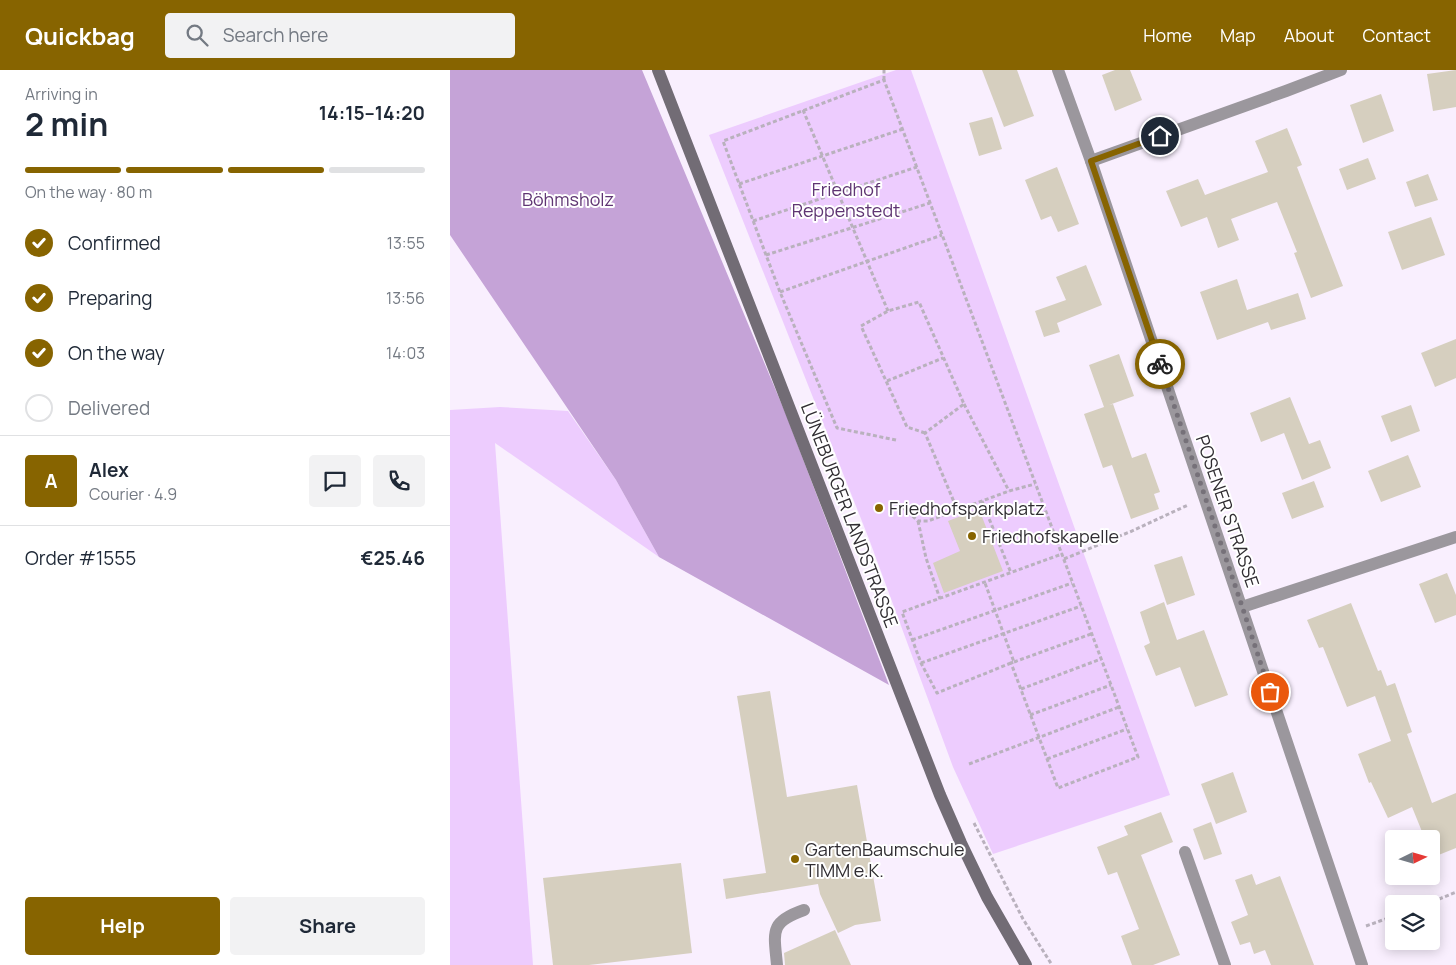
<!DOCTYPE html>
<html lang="en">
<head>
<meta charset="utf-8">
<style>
	:root { --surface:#fff; --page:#f2f2f3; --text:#1f2937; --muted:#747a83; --line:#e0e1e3; --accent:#876400 }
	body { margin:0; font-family:Manrope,sans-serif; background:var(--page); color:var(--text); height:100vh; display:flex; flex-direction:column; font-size:19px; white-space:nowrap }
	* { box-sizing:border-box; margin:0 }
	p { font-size:16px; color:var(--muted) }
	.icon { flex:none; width:28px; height:28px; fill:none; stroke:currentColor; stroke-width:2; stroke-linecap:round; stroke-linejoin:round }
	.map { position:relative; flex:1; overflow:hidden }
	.side { display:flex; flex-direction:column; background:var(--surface); width:450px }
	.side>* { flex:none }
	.needle { width:32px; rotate:85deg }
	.buttons { position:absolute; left:935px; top:760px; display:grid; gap:10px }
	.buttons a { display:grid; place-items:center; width:55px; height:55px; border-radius:5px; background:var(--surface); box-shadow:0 2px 12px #0003; font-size:25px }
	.pin { position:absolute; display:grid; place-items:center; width:42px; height:42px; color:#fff; margin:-21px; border:2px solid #fff; border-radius:50%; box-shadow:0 1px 5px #0007 }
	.courier { position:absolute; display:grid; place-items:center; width:50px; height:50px; margin:-25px; border:4px solid #876400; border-radius:50%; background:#fff; color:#222; box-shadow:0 1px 6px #0007 }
	.overview em { font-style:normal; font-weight:700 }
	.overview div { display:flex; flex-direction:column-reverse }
	.overview { display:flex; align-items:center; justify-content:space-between; height:85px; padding:0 25px }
	h1 { font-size:32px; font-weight:700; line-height:38px }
	.bar { display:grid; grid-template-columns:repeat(4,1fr); gap:8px 5px; align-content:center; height:60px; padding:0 25px }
	.bar i { height:6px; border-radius:4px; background:var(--line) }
	.bar .on { background:var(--accent) }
	.bar p { grid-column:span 4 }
	.line { display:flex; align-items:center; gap:12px; padding:0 25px; border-top:1px solid var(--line) }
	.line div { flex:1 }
	.round { display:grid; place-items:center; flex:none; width:52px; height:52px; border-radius:5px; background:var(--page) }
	ol { padding:0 25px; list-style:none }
	li { display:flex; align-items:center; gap:15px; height:55px }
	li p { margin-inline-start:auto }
	li .icon { padding:5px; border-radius:50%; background:var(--accent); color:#fff; stroke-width:4 }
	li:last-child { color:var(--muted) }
	li i { width:28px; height:28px; border:2px solid var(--line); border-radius:50% }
	.action { display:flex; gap:10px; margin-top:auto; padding:10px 25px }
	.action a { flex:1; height:58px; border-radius:5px; background:var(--accent); color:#fff; font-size:20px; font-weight:700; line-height:58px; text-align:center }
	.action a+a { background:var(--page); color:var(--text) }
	header { display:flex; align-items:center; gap:30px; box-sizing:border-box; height:70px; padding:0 25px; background:var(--accent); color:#fff }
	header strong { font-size:24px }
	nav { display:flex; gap:28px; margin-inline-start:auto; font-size:18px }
	.search { width:350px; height:45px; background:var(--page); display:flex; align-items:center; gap:12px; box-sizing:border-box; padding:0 18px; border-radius:5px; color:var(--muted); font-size:19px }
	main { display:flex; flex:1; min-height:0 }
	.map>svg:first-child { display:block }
	.green { fill:#edccfe }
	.forest { fill:#c5a3d7 }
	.building { fill:#d6cfbf }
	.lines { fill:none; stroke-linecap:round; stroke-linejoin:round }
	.path { stroke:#b9b1bd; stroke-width:3; stroke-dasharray:4 2.5; stroke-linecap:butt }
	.lane { stroke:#9b979d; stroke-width:12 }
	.street { stroke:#9b979d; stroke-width:12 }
	.secondary { stroke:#726c75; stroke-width:12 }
	.done { stroke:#767179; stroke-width:5; stroke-dasharray:0 9 }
	.route { stroke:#876400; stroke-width:6 }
	.poi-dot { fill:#876400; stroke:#fff; stroke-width:2 }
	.labels { text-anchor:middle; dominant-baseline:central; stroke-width:4; stroke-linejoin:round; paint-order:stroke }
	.park-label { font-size:18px; fill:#5f3573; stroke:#fff }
	.poi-label { font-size:18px; fill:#302d32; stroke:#fff; text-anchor:start }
	.street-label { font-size:18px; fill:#302d32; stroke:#fff }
</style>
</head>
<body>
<header>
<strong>Quickbag</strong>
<div class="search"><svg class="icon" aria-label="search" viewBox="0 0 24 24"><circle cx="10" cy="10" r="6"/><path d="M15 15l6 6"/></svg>Search here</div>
<nav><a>Home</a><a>Map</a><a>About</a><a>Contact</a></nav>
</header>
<main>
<section class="side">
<div class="overview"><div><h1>2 min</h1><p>Arriving in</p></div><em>14:15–14:20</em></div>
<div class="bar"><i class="on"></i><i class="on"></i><i class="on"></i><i></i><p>On the way · 80 m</p></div>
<ol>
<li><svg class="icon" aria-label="check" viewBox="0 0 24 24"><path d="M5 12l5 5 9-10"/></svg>Confirmed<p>13:55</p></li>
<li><svg class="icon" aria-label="check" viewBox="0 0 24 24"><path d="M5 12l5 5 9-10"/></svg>Preparing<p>13:56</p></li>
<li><svg class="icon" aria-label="check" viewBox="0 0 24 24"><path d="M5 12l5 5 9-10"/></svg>On the way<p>14:03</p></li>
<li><i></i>Delivered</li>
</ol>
<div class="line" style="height:90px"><b class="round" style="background:var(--accent);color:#fff">A</b><div><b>Alex</b><p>Courier · 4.9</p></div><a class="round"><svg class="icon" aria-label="chat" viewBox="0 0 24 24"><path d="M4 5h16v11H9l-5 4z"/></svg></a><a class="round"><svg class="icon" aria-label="phone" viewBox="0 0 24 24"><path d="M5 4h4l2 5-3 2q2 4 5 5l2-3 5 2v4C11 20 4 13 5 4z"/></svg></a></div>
<div class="line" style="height:65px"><div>Order #1555</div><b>€25.46</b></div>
<div class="action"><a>Help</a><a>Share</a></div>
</section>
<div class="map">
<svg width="1006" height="895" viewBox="0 0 1006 895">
	<rect width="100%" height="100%" fill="#f9effe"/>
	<g class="green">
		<path d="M446,0H461L720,725L543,784L503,697L419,469L259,65Z"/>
		<path d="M50,337L118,341L166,410L209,487L45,373L83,895H0V340Z"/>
	</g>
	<path class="forest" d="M0,0H192L337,347L439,615L209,487L166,410L0,165Z"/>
	<g class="building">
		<path d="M532,0H567L584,46L554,57Z"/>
		<path d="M665,0H680L692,30L665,41L652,5Z"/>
		<path d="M1006,0V37L983,41L977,4Z"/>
		<path d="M931,24L944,61L913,73L900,35Z"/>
		<path d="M542,47L552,79L529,86L519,53Z"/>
		<path d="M837,58L852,95L847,97L893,216L861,228L844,183L847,182L827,132L781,149L789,170L768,178L757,147L731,157L716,121L748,109L755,125L818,102L805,71Z"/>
		<path d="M918,88L926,109L897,120L889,99Z"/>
		<path d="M607,97L629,154L608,162L601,146L591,150L575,110Z"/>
		<path d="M978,104L988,130L965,137L956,112Z"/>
		<path d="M981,147L995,185L952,200L938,162Z"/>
		<path d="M636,195L652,235L607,253L610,262L594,267L585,241L616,230L606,207Z"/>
		<path d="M787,209L797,240L848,223L856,249L821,260L818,252L767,270L750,222Z"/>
		<path d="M1006,269V308L985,317L971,283Z"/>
		<path d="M669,284L684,326L659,335L663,334L682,388L696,383L710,422L704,424L709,439L681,449L662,395L653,398L634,344L654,337L639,295Z"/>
		<path d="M840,327L859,374L870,370L881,398L852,410L834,363L811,372L800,343Z"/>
		<path d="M961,335L970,361L941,372L931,346Z"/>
		<path d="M958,385L971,417L931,432L918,401Z"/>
		<path d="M864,411L874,437L842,449L832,423Z"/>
		<path d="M529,439L553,501L494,523L483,493L510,481L498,451Z"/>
		<path d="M732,486L745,525L717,535L704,495Z"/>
		<path d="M997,503L1006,525V545L985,553L969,514Z"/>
		<path d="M714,532L727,570L754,560L778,625L745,637L730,597L706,606L694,576L700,573L690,542Z"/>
		<path d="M901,533L928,601L931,600L937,616L945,613L962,662L957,664L982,733L1006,723V778L981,788V769H975L962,737L938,748L921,712L919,713L908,684L941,671L925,626L897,637L873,577L869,578L857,550Z"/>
		<path d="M320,621L337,727L407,715L431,851L405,855L388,863L370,824L368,814L276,829L273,809L316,803L287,626Z"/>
		<path d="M783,702L797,742L766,754L751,714Z"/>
		<path d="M711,742L723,772L691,785L730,885L703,895H682L671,866L689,859L667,802L658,805L647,777L678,765L674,756Z"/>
		<path d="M761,752L772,784L754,790L743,759Z"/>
		<path d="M231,793L242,883L139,895H103L93,808Z"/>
		<path d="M802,804L806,815L830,806L864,895H821L815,880L804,884L800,872L790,875L781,852L798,845L785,810Z"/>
		<path d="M385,860L401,895H335L334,883Z"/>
	</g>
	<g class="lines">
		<g class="path">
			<path d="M434,10V0"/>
			<path d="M353,40L438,241"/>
			<path d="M289,114L453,59"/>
			<path d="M303,151L467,97"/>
			<path d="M316,185L480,133"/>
			<path d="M330,222L492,165"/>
			<path d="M437,311L493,288"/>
			<path d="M514,334L559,421"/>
			<path d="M475,363L457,357L411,256L438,241L469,232L514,334L475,363L507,439"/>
			<path d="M446,370L387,358L330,222L273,71L434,10L688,687L608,718L561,593L564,592L535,513"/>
			<path d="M532,431L561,503"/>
			<path d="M448,433L468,451H478L559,421L585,414"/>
			<path d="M468,451L476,488L490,529"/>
			<path d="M614,489L682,461L738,435"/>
			<path d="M462,570L622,513"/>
			<path d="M564,592L641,564"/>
			<path d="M471,593L631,536"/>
			<path d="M561,593L487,623L471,593L452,542L612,484"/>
			<path d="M571,619L651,589"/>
			<path d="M580,645L661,615"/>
			<path d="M597,689L677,659"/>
			<path d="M519,694L669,637"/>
			<path d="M524,753L573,849L602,895"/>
			<path d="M977,834L1006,822"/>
			<path d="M916,856L944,846"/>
		</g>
		<path class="lane" d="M327,895C324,862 319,852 354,840"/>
		<g class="street">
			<path d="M608,0L641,91L912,895"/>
			<path d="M641,91L836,21L891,0"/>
			<path d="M792,537L1006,467"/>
			<path d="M735,782L775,895"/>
		</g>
		<path class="secondary" d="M208,0L490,725L511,773L537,827L576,895"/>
	</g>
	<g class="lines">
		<path class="done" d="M710,294L792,536L820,622"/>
		<path class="route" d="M710,294L641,91L710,66"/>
	</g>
	<g class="poi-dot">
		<circle cx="429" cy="438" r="5"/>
		<circle cx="522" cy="466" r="5"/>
		<circle cx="345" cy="789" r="5"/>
	</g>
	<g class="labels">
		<g class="park-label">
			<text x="396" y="119">Friedhof<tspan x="396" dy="21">Reppenstedt</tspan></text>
			<text x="118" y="129">Böhmsholz</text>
		</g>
		<g class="poi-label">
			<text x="439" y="438">Friedhofsparkplatz</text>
			<text x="532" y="466">Friedhofskapelle</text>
			<text x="355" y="779">GartenBaumschule<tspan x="355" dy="21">TIMM e.K.</tspan></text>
		</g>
		<g class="street-label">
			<text transform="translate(778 441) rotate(71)">POSENER STRASSE</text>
			<text transform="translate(400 445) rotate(69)">LÜNEBURGER LANDSTRASSE</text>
		</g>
	</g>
</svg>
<div class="buttons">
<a><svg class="needle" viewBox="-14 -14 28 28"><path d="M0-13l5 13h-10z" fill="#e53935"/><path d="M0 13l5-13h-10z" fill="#747a83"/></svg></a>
<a><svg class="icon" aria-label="layers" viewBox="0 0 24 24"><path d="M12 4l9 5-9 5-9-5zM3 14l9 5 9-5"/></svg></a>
</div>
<div class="pin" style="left:820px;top:622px;background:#ea580c"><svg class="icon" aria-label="bag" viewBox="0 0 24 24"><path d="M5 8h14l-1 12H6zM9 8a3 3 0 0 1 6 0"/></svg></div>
<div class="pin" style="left:710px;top:66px;background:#1f2937"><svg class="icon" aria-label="home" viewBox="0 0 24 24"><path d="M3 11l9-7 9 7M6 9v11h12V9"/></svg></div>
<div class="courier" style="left:710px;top:294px"><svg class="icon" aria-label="bike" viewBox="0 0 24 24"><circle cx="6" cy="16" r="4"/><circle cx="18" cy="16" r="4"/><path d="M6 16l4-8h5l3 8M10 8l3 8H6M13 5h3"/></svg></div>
</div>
</main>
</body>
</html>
